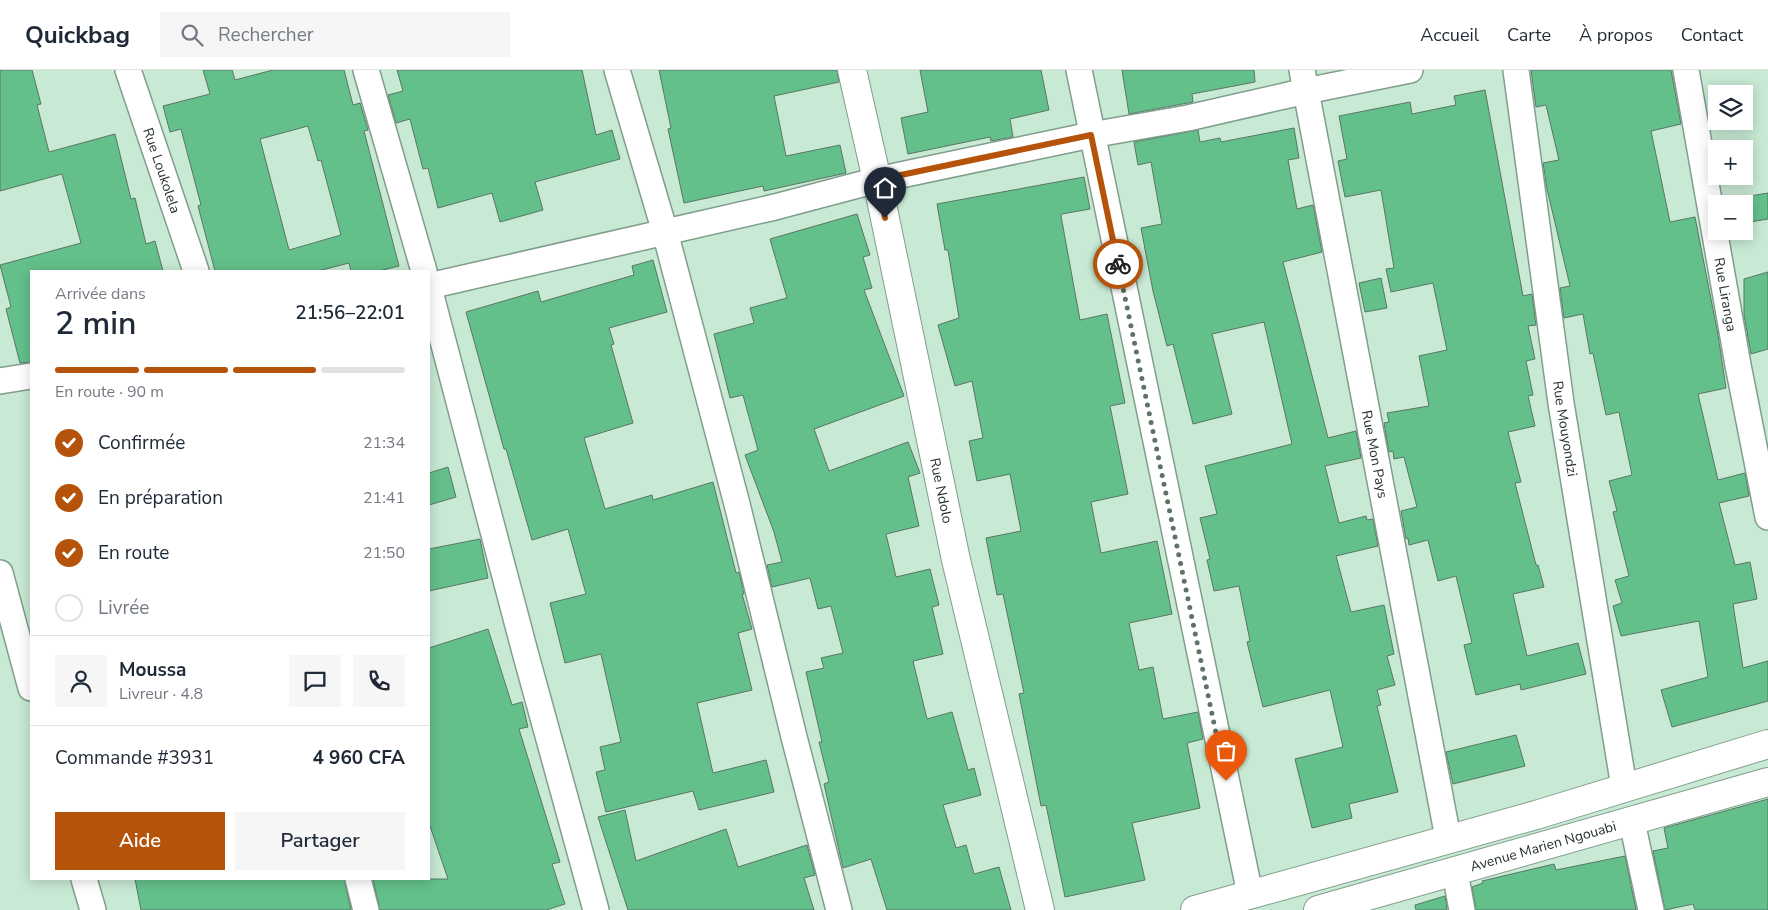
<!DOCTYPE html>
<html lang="fr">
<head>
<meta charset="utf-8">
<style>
	:root { --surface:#fff; --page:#f6f6f7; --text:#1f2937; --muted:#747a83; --line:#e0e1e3; --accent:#b45309 }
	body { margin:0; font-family:"Nunito Sans",sans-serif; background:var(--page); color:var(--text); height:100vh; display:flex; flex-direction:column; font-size:19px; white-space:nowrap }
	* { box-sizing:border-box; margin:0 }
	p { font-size:16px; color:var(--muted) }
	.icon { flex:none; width:28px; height:28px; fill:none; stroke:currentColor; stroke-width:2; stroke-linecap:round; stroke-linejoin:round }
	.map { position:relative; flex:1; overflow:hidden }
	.panel { position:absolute; left:30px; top:200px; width:400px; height:610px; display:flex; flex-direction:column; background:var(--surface); border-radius:0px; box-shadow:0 2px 12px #0003 }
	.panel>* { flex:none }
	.tools { position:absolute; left:1708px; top:15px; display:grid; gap:10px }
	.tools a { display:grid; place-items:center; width:45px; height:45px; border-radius:0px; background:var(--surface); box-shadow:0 2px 12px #0003; font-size:25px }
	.pin { position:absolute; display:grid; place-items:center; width:42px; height:42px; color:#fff; margin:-51px -21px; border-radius:50% 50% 50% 0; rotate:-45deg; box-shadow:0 0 5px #0007 }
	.pin .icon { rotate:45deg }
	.courier { position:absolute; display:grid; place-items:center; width:50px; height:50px; margin:-25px; border:4px solid #b45309; border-radius:50%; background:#fff; color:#222; box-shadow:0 1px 6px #0007 }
	.headline em { font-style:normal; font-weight:600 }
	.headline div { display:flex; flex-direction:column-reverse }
	.headline { display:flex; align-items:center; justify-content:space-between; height:85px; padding:0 25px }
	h1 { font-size:32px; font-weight:600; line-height:38px }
	.bar { display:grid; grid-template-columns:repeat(4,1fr); gap:8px 5px; align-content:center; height:60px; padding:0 25px }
	.bar i { height:6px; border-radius:4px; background:var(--line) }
	.bar .current { background:var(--accent) }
	.bar p { grid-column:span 4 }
	.line { display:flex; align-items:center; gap:12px; padding:0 25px; border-top:1px solid var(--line) }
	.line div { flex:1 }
	.round { display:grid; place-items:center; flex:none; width:52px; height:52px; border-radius:0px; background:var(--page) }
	ol { padding:0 25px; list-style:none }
	li { display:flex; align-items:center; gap:15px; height:55px }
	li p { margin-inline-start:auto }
	li .icon { padding:5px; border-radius:50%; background:var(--accent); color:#fff; stroke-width:4 }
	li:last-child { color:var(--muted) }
	li i { width:28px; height:28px; border:2px solid var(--line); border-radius:50% }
	.cta { display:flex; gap:10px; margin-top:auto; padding:10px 25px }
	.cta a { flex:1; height:58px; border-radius:0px; background:var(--accent); color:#fff; font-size:20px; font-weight:600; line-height:58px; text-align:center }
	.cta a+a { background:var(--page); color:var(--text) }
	header { display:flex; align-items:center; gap:30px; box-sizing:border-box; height:70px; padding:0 25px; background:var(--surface); border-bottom:1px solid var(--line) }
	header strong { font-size:24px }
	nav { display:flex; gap:28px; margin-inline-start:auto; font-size:18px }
	.search { width:350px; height:45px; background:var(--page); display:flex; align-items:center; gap:12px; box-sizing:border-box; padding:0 18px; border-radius:0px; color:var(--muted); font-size:19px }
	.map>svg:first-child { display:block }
	.building { fill:#63c08b; stroke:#597664; fill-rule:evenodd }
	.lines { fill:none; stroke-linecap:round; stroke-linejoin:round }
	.minor-casing { stroke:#809e8b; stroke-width:28 }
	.primary-casing { stroke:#809e8b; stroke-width:30 }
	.minor { stroke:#fff; stroke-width:25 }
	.primary { stroke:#fff; stroke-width:28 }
	.done { stroke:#5e7266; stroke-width:5; stroke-dasharray:0 9 }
	.route { stroke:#b45309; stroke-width:6 }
	.labels { text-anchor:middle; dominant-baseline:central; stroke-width:4; stroke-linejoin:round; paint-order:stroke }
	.street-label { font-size:14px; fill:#25322a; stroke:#d5f6e1 }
</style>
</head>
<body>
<header>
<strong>Quickbag</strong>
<div class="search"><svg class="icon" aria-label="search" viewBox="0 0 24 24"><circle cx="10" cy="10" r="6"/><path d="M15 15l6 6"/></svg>Rechercher</div>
<nav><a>Accueil</a><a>Carte</a><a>À propos</a><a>Contact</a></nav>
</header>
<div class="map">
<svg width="1768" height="840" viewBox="0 0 1768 840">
	<rect width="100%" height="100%" fill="#c8e9d4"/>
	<g class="building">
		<path d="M0,0H32L41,34L37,35L49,82L115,64L131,129L135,128L146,174L155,171L163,201H31V292L20,293L6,239L11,237L0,195L81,173L62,104L0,121Z"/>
		<path d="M203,0H232L235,10L273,0H344L353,35L360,33L368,60L364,61L399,196L379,201H351L349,193L318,201H215L198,136L201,135L181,59L170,62L163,36L210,24ZM308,56L318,91L321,90L341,165L289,180L260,69Z"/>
		<path d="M397,0H582L596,65L612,60L620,89L535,112L543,140L500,152L492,123L438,138L428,98L423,99L410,49L396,53L388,25L403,21Z"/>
		<path d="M659,0H837L839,12L774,26L786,86L840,75L846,103L764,121L763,116L684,133L668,59L671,58Z"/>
		<path d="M920,0H1041L1049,40L1010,49L1013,67L991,71L990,67L908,84L901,48L928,42Z"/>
		<path d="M1122,0H1254L1255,12L1192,24L1193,32L1129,44Z"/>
		<path d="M1531,0H1671L1681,54L1651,61L1670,152L1695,147L1718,265L1726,318L1698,324L1718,410L1745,403L1749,426L1719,433L1735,495L1750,492L1757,529L1733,534L1743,598L1768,591V631L1672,657L1661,620L1708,607L1699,551L1621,566L1613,536L1622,533L1615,510L1629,506L1613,442L1617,441L1609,411L1632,405L1619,342L1606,345L1593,283L1590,284L1583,244L1564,248L1560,218L1570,216L1547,119L1543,93L1559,90L1546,35L1536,37Z"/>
		<path d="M1485,20L1523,226L1532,224L1536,255L1528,256L1535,289L1526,291L1533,325L1528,326L1535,356L1508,362L1521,412L1515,413L1536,495H1538L1544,517L1513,524L1527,586L1578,573L1586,604L1521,620L1520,614L1476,625L1464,575L1472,573L1456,506L1438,511L1428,470L1409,475L1408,468L1406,469L1401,441L1417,437L1404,387L1394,389L1393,381L1389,382L1384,353L1389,352L1387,343L1429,336L1419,286L1447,280L1433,213L1391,222L1386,199L1394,198L1381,120L1345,127L1338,91L1347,89L1339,46L1410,32L1412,44L1456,35L1454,26Z"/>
		<path d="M1294,58L1299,88L1288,90L1297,139L1313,135L1322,182L1283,192L1328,368L1356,361L1361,388L1325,396L1339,453L1366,446L1367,450L1373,449L1378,476L1336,486L1351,542L1384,535L1394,584L1387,586L1395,615L1377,620L1381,635L1377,636L1398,722L1349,734L1352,748L1312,758L1295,689L1343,677L1330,620L1263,637L1247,572L1250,571L1239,516L1214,521L1207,490L1210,489L1200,448L1217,444L1205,396L1292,374L1264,252L1212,264L1232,344L1193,354L1173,274L1167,276L1153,221L1141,158L1162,154L1151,92L1138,95L1134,72L1198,60L1200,72L1220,68L1221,72Z"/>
		<path d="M1084,107L1090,139L1062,144L1061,146L1080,250L1107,244L1125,333L1110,336L1128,424L1091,432L1101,483L1157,471L1172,544L1129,553L1139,600L1153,597L1163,649L1198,642L1203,669L1187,673L1200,738L1132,753L1145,810L1065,827L1046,735L1041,736L1019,624L1024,623L1003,524L997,525L986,468L1021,461L1010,404L977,411L969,371L983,368L972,311L955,316L938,255L959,248L948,180H945L937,134Z"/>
		<path d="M1768,123V149L1744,153V127Z"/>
		<path d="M857,144L870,185L863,187L872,218L864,220L904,326L814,359L829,401L908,372L920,403L908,407L919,456L886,464L896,507L930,499L939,535L932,537L943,584L913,591L927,649L952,642L968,700L974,698L981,725L943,735L956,778L966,775L974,804L999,797L1011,840H887L871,789L843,798L824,714L829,712L819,672H822L806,602L824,598L821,588L843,583L831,536L818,539L810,508L772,517L767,495L782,492L774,462L745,385L758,380L743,325L730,328L714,264L754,253L750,238L787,228L770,169Z"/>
		<path d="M653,190L667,242L609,258L614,274L611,275L633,353L584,368L605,439L652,425L653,430L713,412L736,503L739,502L744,524H742L752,559L738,563L752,620L697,633L713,703L766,690L774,722L699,740L693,721L606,742L596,702L605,700L600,677L621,672L601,584L565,593L550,533L586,524L568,459L532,470L506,379H504L466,242L538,221L541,232L634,205L632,196Z"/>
		<path d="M1768,202V279L1751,284L1744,245V209Z"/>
		<path d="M1381,208L1387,238L1365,242L1359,213Z"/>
		<path d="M448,397L456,427L429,435V403Z"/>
		<path d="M480,469L488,508L429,521V479Z"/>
		<path d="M488,559L512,635L522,632L528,657L519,659L560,792L552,794L565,834L546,840H380L373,809H448L429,753V578Z"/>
		<path d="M1516,665L1525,696L1453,714L1446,682Z"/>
		<path d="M1768,729V840H1695L1693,834L1665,840L1653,781L1668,778L1664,758Z"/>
		<path d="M625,740L636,791L726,759L738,797L807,775L815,805L804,808L814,840H628L598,747Z"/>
		<path d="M1625,786L1636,840H1476L1472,817L1483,813L1482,811L1554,794L1556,800Z"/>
		<path d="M135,809H344L351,840H141Z"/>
		<path d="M1445,826L1447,840H1416L1415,835Z"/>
	</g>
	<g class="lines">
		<defs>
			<g id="minor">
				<path id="s1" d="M128,0L196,201"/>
				<path d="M366,0L424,201"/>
				<path d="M617,0L665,162L737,434L794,667L839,840"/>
				<path d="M1079,0L1250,824"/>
				<path id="s2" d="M1302,0L1448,768"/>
				<path id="s3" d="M1516,0L1561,333L1624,717"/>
				<path id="s4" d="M1686,0L1738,295L1768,447"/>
				<path d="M429,216L775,137L877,110L1091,65L1188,48L1306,21L1410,0"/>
				<path d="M429,218L525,582L596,840"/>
				<path d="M0,311L31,306"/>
				<path d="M0,503L31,618"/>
				<path d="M1632,752L1651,840"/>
				<path d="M1455,802L1462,840"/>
				<path d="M84,809L93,840"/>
				<path d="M358,809L366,840"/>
			</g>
			<g id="primary">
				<path id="s5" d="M852,0L877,110L956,490L1040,840"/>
				<path d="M1195,840L1536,745L1768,674"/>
				<path id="s6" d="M1318,840L1768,712"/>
			</g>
		</defs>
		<use href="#minor" class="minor-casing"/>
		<use href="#primary" class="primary-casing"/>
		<use href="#minor" class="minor"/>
		<use href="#primary" class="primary"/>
	</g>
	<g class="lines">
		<path class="done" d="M1118,194L1226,711"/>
		<path class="route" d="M885,148L877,110L1091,65L1118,194"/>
	</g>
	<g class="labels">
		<g class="street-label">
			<text stroke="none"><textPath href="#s1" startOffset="106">Rue Loukolela</textPath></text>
			<text stroke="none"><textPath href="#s4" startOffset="228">Rue Liranga</textPath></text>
			<text stroke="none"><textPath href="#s3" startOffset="362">Rue Mouyondzi</textPath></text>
			<text stroke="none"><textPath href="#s2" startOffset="391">Rue Mon Pays</textPath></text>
			<text stroke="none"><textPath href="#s5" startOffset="430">Rue Ndolo</textPath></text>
			<text stroke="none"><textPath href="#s6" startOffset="234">Avenue Marien Ngouabi</textPath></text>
		</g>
	</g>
</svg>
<div class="tools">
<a><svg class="icon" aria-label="layers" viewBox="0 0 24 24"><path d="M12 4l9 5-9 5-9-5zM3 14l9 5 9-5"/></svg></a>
<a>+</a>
<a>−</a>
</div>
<div class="pin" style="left:1226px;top:711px;background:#ea580c"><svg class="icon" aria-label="bag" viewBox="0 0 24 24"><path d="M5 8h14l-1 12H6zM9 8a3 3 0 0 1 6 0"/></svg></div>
<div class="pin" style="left:885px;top:148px;background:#1f2937"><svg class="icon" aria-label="home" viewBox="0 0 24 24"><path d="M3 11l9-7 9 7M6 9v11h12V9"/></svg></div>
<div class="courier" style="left:1118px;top:194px"><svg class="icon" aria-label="bike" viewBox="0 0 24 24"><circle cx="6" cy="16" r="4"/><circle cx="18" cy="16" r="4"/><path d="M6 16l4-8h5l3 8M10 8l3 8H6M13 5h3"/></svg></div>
<section class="panel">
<div class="headline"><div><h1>2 min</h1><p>Arrivée dans</p></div><em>21:56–22:01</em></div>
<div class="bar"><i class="current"></i><i class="current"></i><i class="current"></i><i></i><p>En route · 90 m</p></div>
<ol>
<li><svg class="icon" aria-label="check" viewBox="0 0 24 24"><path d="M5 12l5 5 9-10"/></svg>Confirmée<p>21:34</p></li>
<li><svg class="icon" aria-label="check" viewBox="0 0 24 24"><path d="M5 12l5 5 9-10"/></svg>En préparation<p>21:41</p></li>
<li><svg class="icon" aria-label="check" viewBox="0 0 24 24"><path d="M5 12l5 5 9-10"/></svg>En route<p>21:50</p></li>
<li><i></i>Livrée</li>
</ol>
<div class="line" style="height:90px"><a class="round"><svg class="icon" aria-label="person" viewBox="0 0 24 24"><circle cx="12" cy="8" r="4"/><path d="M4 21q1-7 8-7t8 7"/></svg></a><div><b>Moussa</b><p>Livreur · 4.8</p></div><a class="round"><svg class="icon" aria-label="chat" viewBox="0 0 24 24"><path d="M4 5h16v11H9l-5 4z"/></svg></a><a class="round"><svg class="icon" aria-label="phone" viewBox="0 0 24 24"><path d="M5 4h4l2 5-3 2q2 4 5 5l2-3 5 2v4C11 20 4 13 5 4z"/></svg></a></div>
<div class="line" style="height:65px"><div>Commande #3931</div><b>4 960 CFA</b></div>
<div class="cta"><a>Aide</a><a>Partager</a></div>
</section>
</div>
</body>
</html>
